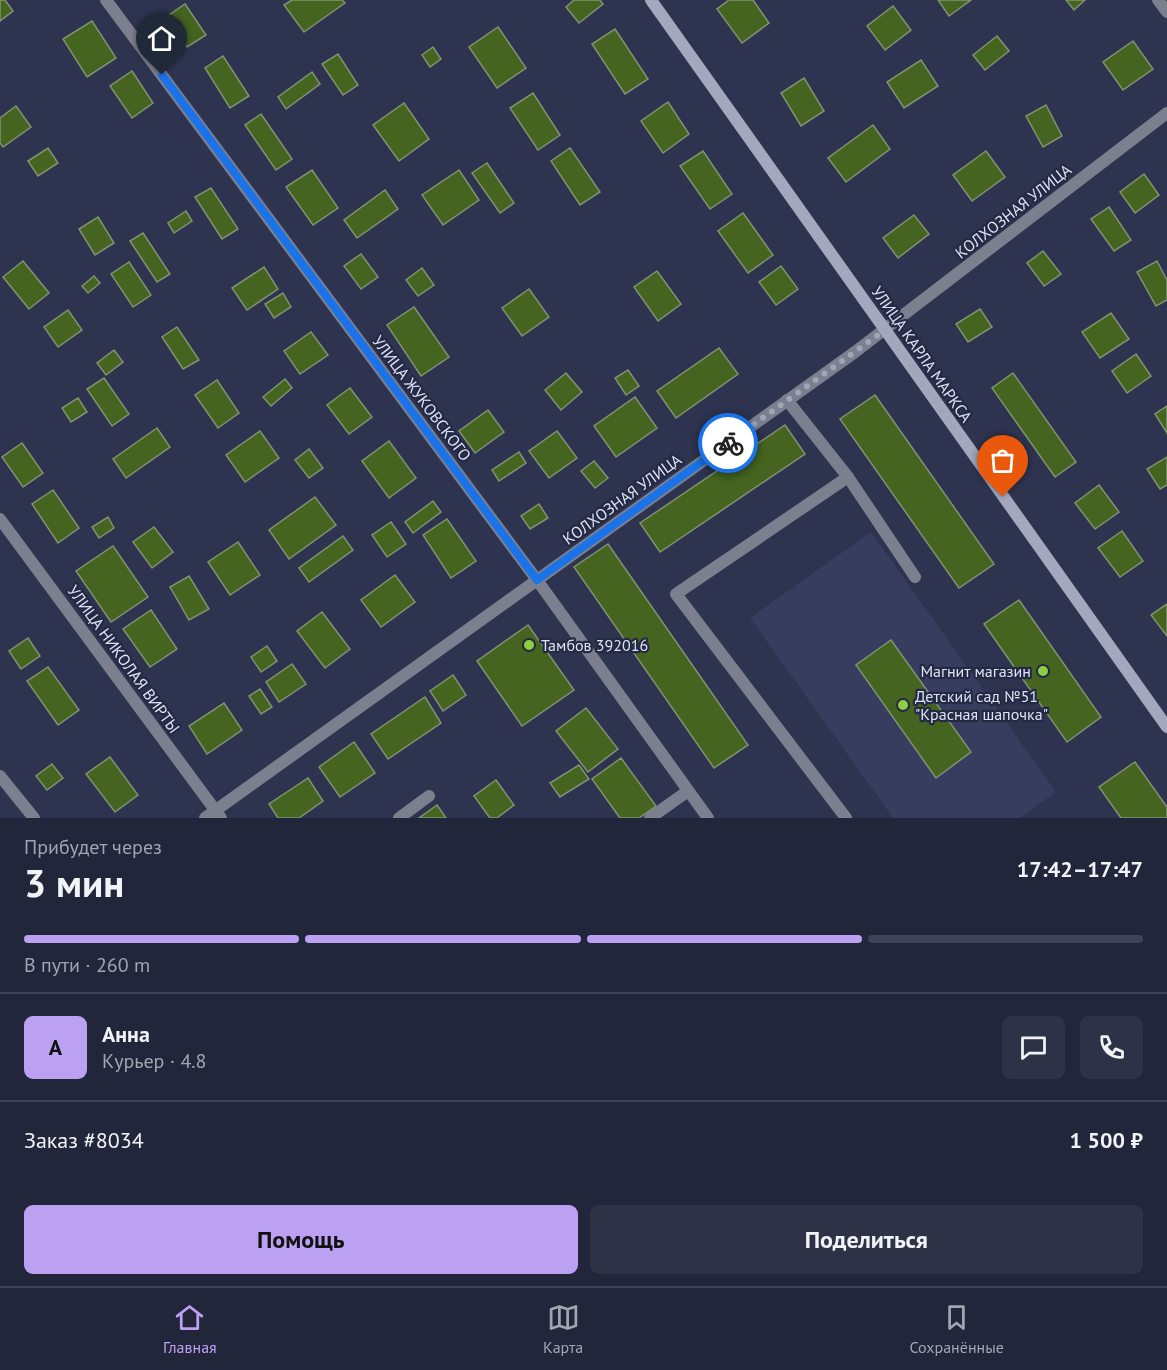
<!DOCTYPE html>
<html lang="ru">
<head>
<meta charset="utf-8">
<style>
	:root { --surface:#22263b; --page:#2e3246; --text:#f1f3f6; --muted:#a2a5af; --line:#3f4355; --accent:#bca0f2 }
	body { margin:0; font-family:"PT Sans",sans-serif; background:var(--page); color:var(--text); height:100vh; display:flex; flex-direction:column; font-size:22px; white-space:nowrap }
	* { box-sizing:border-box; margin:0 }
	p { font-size:20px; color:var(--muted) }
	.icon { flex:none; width:33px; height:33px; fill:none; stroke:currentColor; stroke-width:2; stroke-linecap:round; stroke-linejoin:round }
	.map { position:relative; height:818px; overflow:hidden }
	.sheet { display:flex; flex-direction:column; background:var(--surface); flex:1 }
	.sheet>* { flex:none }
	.pin { position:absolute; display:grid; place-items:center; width:51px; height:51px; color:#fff; margin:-62px -26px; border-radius:50% 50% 50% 0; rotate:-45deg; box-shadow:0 0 6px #0007 }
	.pin .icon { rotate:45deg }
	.courier { position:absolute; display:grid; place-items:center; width:60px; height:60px; margin:-30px; border:4px solid #1a73e8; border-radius:50%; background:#fff; color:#222; box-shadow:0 2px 8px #0007 }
	.headline em { font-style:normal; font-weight:700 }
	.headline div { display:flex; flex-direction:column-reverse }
	.headline { display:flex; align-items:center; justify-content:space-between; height:102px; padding:0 24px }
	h1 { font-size:39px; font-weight:700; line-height:45px }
	.bar { display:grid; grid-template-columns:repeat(4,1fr); gap:9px 6px; align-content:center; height:72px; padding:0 24px }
	.bar i { height:8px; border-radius:4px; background:var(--line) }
	.bar .current { background:var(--accent) }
	.bar p { grid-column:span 4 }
	.line { display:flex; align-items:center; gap:15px; padding:0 24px; border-top:2px solid var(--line) }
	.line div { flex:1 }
	.round { display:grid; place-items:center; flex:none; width:63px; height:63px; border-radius:9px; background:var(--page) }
	.cta { display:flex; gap:12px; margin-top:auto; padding:12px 24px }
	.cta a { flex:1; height:69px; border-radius:9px; background:var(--accent); color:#111; font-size:24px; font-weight:700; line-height:69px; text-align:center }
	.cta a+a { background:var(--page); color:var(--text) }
	.tabs { display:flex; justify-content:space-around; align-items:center; height:84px; border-top:2px solid var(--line); background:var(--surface); font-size:16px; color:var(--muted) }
	.tabs a { display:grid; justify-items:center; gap:3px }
	.tabs .current { color:var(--accent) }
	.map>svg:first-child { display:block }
	.built { fill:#363d5f }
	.building { fill:#446420; stroke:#819273; stroke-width:1.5 }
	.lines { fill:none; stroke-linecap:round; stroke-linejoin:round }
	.lane { stroke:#7c7f8d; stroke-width:12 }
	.street { stroke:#7c7f8d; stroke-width:12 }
	.secondary { stroke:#a3a8bf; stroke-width:12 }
	.done { stroke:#a0a5ba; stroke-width:6; stroke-dasharray:0 10.8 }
	.route { stroke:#1a73e8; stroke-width:8 }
	.poi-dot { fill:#8ece43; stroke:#242944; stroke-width:2 }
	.labels { text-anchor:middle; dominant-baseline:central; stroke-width:4.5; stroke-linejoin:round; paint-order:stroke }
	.street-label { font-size:16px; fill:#dde2f4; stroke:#242944 }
	.poi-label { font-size:16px; fill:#dde2f4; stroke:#242944; text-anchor:start }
</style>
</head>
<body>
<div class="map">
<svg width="1167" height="818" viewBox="0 0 1167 818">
	<rect width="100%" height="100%" fill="#2e334f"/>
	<path class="built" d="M871,532L1056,792L1020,818H893L750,618Z"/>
	<g class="building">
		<path d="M0,0H5L13,11L0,21Z"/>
		<path d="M292,0H342L345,3L304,32L284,5Z"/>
		<path d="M574,0H600L603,4L579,23L566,7Z"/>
		<path d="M729,0H753L769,23L742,43L717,9Z"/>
		<path d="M938,0H971L949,16Z"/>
		<path d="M1066,0H1085L1074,10Z"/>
		<path d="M185,4L206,35L187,47L166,17Z"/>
		<path d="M893,6L911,30L885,50L867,26Z"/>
		<path d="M92,21L116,58L87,77L63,39Z"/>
		<path d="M498,27L526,68L497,88L469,47Z"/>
		<path d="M615,29L648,79L625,94L592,44Z"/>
		<path d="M997,36L1009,51L985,70L973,55Z"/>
		<path d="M1133,41L1153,69L1123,90L1103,62Z"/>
		<path d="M433,47L441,59L430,67L422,55Z"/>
		<path d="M338,54L358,85L343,95L322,64Z"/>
		<path d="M223,56L249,96L230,108L205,68Z"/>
		<path d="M921,60L938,86L904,108L887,82Z"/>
		<path d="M132,71L153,103L132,118L110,86Z"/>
		<path d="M312,72L320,84L286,109L278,97Z"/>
		<path d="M804,78L824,111L801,126L781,93Z"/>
		<path d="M533,93L560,135L538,150L510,108Z"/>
		<path d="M668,102L689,134L663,153L641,121Z"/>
		<path d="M404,103L429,139L399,161L373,125Z"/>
		<path d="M1046,105L1062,136L1043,147L1026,116Z"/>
		<path d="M16,106L31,127L3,147L0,143V118Z"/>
		<path d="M261,114L292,159L276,170L245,125Z"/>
		<path d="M873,125L890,149L846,182L828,158Z"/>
		<path d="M48,148L58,163L38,176L28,161Z"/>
		<path d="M570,148L600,192L580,205L551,161Z"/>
		<path d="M703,151L732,194L710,209L680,166Z"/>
		<path d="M986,151L1005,177L972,201L953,175Z"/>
		<path d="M487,163L514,203L500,213L472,173Z"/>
		<path d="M312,170L338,208L313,225L286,187Z"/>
		<path d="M459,170L479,200L443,225L422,195Z"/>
		<path d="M1144,174L1159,195L1135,213L1120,192Z"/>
		<path d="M211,188L238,229L222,239L195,197Z"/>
		<path d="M385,190L398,209L357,238L344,220Z"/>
		<path d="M1109,207L1131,240L1114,251L1091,219Z"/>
		<path d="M186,211L192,221L174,233L168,223Z"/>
		<path d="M743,213L773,255L748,273L718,231Z"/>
		<path d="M914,215L929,234L898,258L883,238Z"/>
		<path d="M98,217L114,243L95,255L79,229Z"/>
		<path d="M143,233L170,274L157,282L130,241Z"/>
		<path d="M1043,251L1061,274L1044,286L1027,263Z"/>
		<path d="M361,254L378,277L361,289L344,266Z"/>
		<path d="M23,261L49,293L29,309L3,277Z"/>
		<path d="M1157,261L1167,280V300L1156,306L1137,272Z"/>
		<path d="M129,262L151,295L133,307L111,274Z"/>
		<path d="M781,266L798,289L776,305L759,282Z"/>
		<path d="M264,267L278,289L247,310L232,288Z"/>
		<path d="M422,268L434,285L418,296L406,280Z"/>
		<path d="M657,271L681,304L658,321L634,287Z"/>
		<path d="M94,276L100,283L88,293L82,286Z"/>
		<path d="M529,289L549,317L522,336L502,308Z"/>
		<path d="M283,293L291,307L274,318L265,304Z"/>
		<path d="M414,307L449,357L421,376L387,325Z"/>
		<path d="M980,309L992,327L968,342L956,324Z"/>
		<path d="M68,310L82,330L58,347L44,327Z"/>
		<path d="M1111,313L1129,339L1100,358L1082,332Z"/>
		<path d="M177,327L199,360L183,369L162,337Z"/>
		<path d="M311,332L328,355L300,374L284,351Z"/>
		<path d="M719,348L738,374L676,418L657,391Z"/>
		<path d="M114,350L123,362L106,375L97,363Z"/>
		<path d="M1136,354L1151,376L1127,393L1112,371Z"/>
		<path d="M628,370L639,386L626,395L615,378Z"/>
		<path d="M566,373L582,392L561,410L545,390Z"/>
		<path d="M1013,373L1076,462L1055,477L992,388Z"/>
		<path d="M104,378L129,414L112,426L87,389Z"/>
		<path d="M285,379L292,388L271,406L263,397Z"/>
		<path d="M217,380L239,413L218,428L195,395Z"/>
		<path d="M350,388L372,417L349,434L327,405Z"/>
		<path d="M875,395L994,564L959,588L840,419Z"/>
		<path d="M635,397L657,428L616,457L594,426Z"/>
		<path d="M78,398L87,412L71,422L62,408Z"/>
		<path d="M1167,406V433L1155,414Z"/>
		<path d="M488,410L504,432L475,453L459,431Z"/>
		<path d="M785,425L805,454L660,552L640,523Z"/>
		<path d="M157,428L170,447L126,478L113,459Z"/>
		<path d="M260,431L279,458L245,482L226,455Z"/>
		<path d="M557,431L577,458L549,478L529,451Z"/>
		<path d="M389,441L416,478L389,498L362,461Z"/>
		<path d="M22,443L43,473L23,487L2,457Z"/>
		<path d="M309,449L323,468L309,478L295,460Z"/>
		<path d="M519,452L526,463L499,481L492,470Z"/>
		<path d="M1167,457V485L1160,489L1147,469Z"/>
		<path d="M594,461L608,478L595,488L581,471Z"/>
		<path d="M1099,485L1119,512L1095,529L1075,503Z"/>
		<path d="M53,490L79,528L58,543L32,504Z"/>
		<path d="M315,497L336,525L289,559L269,530Z"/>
		<path d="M433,501L441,512L413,533L405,522Z"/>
		<path d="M539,504L548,518L530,529L521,516Z"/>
		<path d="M108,517L114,528L99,538L92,527Z"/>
		<path d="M447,519L476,561L451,578L423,535Z"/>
		<path d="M391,522L406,544L387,557L372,535Z"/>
		<path d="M154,527L173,552L152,568L133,542Z"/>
		<path d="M1122,531L1143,561L1120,577L1098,548Z"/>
		<path d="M343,536L353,550L309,582L299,568Z"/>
		<path d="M238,542L260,575L230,595L208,562Z"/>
		<path d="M608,544L748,745L714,768L574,567Z"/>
		<path d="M113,546L148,597L111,622L76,571Z"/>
		<path d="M395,575L415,602L381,627L361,600Z"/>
		<path d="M189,576L209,609L189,620L170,587Z"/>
		<path d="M1019,600L1101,717L1067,742L984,624Z"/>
		<path d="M1167,604V636L1151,615Z"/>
		<path d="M151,610L177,649L150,667L123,629Z"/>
		<path d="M322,612L350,649L325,668L297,631Z"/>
		<path d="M528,625L574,690L522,726L477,661Z"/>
		<path d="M28,638L40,656L21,669L9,651Z"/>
		<path d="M891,640L971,752L936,778L856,665Z"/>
		<path d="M267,646L277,661L261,672L251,657Z"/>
		<path d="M292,664L306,684L279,702L266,682Z"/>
		<path d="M48,667L79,710L58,725L27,681Z"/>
		<path d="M453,675L466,695L443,711L430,691Z"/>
		<path d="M260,689L272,707L261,714L249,696Z"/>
		<path d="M425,697L441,723L388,759L371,734Z"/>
		<path d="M224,703L242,730L207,754L189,726Z"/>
		<path d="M586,708L618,749L588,772L556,731Z"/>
		<path d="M354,742L375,773L340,797L319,767Z"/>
		<path d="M110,757L138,795L115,812L86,774Z"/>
		<path d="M621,758L656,806L639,818H620L592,779Z"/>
		<path d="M1135,762L1167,807V818H1121L1099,787Z"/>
		<path d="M52,764L63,778L47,790L36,776Z"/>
		<path d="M579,765L589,779L560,797L550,783Z"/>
		<path d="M308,778L323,801L299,818H278L269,804Z"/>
		<path d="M496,780L514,805L497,818H490L474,796Z"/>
		<path d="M437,805L446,818H419Z"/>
	</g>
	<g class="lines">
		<g class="lane">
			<path d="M787,400L848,477L676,594L846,818"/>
			<path d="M848,477L915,577"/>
			<path d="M399,818L429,796"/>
			<path d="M650,818L688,791"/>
		</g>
		<g class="street">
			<path d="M106,0L537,580L708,818"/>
			<path d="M1158,0L1167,12"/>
			<path d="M0,519L221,818"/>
			<path d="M0,776L34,818"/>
			<path d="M205,818L855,352L1167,113"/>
		</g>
		<path class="secondary" d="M651,0L1167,727"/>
	</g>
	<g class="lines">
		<path class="done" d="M728,443L885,330L1003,497"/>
		<path class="route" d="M162,75L537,580L728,443"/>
	</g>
	<g class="poi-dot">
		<circle cx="529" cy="645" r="6"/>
		<circle cx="1043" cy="671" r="6"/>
		<circle cx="903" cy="705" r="6"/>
	</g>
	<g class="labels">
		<g class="street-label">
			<text transform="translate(1013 211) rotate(-38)">КОЛХОЗНАЯ УЛИЦА</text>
			<text transform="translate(922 354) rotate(55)">УЛИЦА КАРЛА МАРКСА</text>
			<text transform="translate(422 398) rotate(53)">УЛИЦА ЖУКОВСКОГО</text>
			<text transform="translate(622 499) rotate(-36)">КОЛХОЗНАЯ УЛИЦА</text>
			<text transform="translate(124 659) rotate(54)">УЛИЦА НИКОЛАЯ ВИРТЫ</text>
		</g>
		<g class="poi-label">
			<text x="541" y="645">Тамбов 392016</text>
			<text x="1031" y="671" text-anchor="end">Магнит магазин</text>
			<text x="915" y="696">Детский сад №51<tspan x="915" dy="18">"Красная шапочка"</tspan></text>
		</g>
	</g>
</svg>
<div class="pin" style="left:1003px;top:497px;background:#ea580c"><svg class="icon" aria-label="bag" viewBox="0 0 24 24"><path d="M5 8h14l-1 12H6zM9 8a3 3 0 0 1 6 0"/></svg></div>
<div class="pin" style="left:162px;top:75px;background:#1f2937"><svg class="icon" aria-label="home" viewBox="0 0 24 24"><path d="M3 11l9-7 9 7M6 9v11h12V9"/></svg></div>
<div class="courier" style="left:728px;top:443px"><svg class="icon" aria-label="bike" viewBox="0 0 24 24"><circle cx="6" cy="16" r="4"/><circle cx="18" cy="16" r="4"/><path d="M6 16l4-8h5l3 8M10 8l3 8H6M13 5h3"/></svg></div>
</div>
<section class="sheet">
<div class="headline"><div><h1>3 мин</h1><p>Прибудет через</p></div><em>17:42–17:47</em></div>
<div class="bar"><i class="current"></i><i class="current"></i><i class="current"></i><i></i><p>В пути · 260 m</p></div>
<div class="line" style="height:108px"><b class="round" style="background:var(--accent);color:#111">А</b><div><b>Анна</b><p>Курьер · 4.8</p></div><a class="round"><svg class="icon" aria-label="chat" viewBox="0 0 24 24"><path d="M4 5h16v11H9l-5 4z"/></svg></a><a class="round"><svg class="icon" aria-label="phone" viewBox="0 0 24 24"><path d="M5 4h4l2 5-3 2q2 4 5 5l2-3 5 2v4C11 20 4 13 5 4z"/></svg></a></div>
<div class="line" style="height:78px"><div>Заказ #8034</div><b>1 500 ₽</b></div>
<div class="cta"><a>Помощь</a><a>Поделиться</a></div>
</section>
<nav class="tabs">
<a class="current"><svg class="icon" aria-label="home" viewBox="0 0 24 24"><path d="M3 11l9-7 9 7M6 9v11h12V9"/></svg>Главная</a>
<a><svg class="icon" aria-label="map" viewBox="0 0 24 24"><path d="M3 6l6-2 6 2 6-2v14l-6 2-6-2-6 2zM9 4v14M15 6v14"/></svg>Карта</a>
<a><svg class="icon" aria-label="saved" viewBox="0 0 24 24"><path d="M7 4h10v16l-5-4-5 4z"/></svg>Сохранённые</a>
</nav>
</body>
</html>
